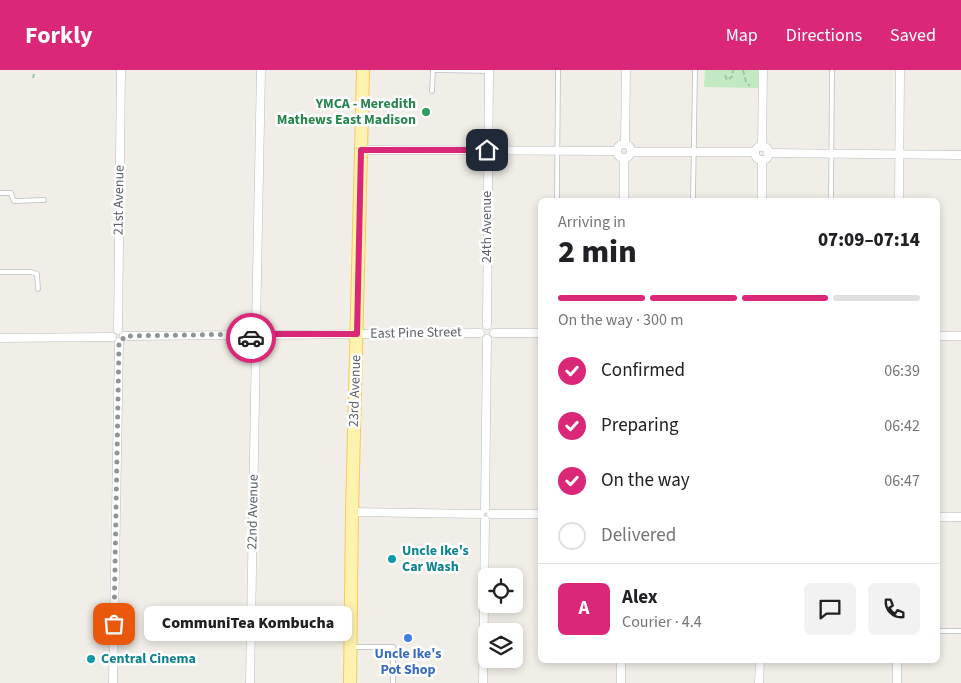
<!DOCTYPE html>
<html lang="en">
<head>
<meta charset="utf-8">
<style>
	:root { --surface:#fff; --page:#f2f2f2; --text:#202124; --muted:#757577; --line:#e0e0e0; --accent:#db2777 }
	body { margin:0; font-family:"Source Sans 3",sans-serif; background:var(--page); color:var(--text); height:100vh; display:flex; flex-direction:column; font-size:19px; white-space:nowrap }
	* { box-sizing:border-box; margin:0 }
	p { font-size:16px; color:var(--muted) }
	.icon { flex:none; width:28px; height:28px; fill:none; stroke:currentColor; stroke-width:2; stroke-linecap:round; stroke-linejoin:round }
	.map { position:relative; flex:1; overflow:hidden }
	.drawer { position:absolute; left:538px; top:128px; width:402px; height:465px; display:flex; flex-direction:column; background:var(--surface); border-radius:8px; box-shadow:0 2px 8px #0003 }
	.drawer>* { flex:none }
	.fabs { position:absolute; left:478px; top:498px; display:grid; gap:10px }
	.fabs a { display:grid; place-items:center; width:45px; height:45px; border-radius:8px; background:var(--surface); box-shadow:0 2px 8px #0003; font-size:25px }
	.pin { position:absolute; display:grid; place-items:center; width:42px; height:42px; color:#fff; margin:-21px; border-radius:10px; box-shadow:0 2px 8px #0006 }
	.courier { position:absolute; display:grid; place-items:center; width:50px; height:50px; margin:-25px; border:4px solid #db2777; border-radius:50%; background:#fff; color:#222; box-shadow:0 1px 6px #0007 }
	.bubble { position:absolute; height:35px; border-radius:8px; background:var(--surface); box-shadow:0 2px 8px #0003; font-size:16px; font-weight:800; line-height:35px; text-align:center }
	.headline em { font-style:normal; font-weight:800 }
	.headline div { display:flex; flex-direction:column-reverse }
	.headline { display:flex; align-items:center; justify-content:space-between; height:85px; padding:0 20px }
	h1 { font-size:32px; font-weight:800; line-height:38px }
	.bar { display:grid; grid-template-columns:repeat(4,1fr); gap:8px 5px; align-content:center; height:60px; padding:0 20px }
	.bar i { height:6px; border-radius:4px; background:var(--line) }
	.bar .selected { background:var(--accent) }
	.bar p { grid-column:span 4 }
	.line { display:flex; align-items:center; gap:12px; padding:0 20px; border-top:1px solid var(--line) }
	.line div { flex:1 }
	.round { display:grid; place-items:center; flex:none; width:52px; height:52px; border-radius:8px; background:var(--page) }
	ol { padding:0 20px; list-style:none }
	li { display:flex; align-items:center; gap:15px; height:55px }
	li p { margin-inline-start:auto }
	li .icon { padding:5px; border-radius:50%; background:var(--accent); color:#fff; stroke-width:4 }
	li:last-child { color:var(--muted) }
	li i { width:28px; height:28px; border:2px solid var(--line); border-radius:50% }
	header { display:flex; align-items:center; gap:30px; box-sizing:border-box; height:70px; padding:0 25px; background:var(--accent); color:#fff }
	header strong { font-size:24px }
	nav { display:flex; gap:28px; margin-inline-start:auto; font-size:18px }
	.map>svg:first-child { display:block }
	.green { fill:#c3e9c3 }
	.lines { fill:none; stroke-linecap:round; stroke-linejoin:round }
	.lane-casing { stroke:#b9bcc1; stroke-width:5.5 }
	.street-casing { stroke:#b9bcc1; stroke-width:9 }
	.primary-casing { stroke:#f8c959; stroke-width:14 }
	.path { stroke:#9ac8a6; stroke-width:2; stroke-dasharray:5 2.5; stroke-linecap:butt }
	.lane { stroke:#fff; stroke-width:4 }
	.street { stroke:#fff; stroke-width:8 }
	.primary { stroke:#fff1ae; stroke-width:12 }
	.done { stroke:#919394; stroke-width:5; stroke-dasharray:0 9 }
	.route { stroke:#db2777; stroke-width:6 }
	.leisure-dot { fill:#2e9e5b; stroke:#fff; stroke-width:2 }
	.culture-dot { fill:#0f9aa8; stroke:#fff; stroke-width:2 }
	.shop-dot { fill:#3f7fe0; stroke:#fff; stroke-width:2 }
	.labels { text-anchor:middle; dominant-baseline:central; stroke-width:5; stroke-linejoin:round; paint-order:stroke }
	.leisure-label { font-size:14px; font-weight:bold; fill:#27864d; stroke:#fff; text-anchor:end }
	.street-label { font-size:14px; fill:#5e6268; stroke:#fff }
	.culture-label { font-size:14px; font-weight:bold; fill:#0d838f; stroke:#fff; text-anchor:start }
	.shop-label { font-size:14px; font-weight:bold; fill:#366cbe; stroke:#fff }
</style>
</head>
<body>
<header>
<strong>Forkly</strong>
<nav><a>Map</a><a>Directions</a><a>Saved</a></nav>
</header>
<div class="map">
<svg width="961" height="613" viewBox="0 0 961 613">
	<rect width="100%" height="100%" fill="#f1eee7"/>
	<path class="green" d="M705,0H758V18L704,17Z"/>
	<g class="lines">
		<defs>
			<g id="lane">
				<path d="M433,0L489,1"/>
				<path d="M432,21L433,0"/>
				<path d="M0,123H11L14,131L44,130"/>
				<path d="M557,130L558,0"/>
				<path d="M693,130L695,0"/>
				<path d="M831,130L832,0"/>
				<path d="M0,202H31L37,204L38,219"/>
				<path d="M211,559L251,558"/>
				<path d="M938,561H961"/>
				<path d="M353,577H393V613"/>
			</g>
			<g id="street">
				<circle cx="624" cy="81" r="7"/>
				<path d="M625,74L626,0"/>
				<circle cx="762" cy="83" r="7"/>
				<path d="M762,77L763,0"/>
				<path d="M361,80L617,81"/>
				<path d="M631,82H755"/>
				<path d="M768,83L961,85"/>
				<path d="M624,130V89"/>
				<path d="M762,130V90"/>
				<path d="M899,130L900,0"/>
				<path d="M487,255L489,0"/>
				<path d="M256,258L261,0"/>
				<path d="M118,260L121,0"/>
				<path d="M494,263H540"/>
				<path d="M262,265L480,263"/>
				<path d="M124,266L250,265"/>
				<path d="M938,266H961"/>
				<path d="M0,268L112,267"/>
				<path d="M485,439L487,269"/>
				<path d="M352,442L480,444"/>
				<path d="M491,444H540"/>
				<path d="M938,447H961"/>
				<path d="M897,590V613"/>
				<path d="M113,613L119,272"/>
				<path d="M250,613L256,271"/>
				<path d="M483,613L485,450"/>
				<path d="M621,613V590"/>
				<path d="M759,613L760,590"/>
			</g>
			<path id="primary" d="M350,613L352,442L363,0"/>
		</defs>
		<use href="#lane" class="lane-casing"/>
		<use href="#street" class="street-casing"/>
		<use href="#primary" class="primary-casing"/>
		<g class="path">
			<path d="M743,0L746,12L750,16"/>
			<path d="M725,5L727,10L732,7L733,0"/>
			<path d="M33,8L34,4"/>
		</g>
		<use href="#lane" class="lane"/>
		<use href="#street" class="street"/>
		<use href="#primary" class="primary"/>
	</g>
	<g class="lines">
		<path class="done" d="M114,554L119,272L122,271L124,266L250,264L251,268"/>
		<path class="route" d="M251,268L255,271L259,270L262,264H357L361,80H487"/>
	</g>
	<circle class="leisure-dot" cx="426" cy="42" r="5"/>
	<g class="culture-dot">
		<circle cx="392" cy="489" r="5"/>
		<circle cx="91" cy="589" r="5"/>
	</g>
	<circle class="shop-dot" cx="408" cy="568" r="5"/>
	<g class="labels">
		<g class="leisure-label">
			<text x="416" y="34">YMCA - Meredith<tspan x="416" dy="16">Mathews East Madison</tspan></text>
		</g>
		<g class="street-label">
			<text transform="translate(119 130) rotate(-89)">21st Avenue</text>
			<text transform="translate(487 157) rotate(-90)">24th Avenue</text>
			<text transform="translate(416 263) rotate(-1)">East Pine Street</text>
			<text transform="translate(355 321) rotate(-88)">23rd Avenue</text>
			<text transform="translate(253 442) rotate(-89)">22nd Avenue</text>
		</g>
		<g class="culture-label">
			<text x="402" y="481">Uncle Ike's<tspan x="402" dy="16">Car Wash</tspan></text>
			<text x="101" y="589">Central Cinema</text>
		</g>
		<g class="shop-label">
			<text x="408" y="584">Uncle Ike's<tspan x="408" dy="16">Pot Shop</tspan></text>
		</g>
	</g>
</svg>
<div class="fabs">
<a><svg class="icon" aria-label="locate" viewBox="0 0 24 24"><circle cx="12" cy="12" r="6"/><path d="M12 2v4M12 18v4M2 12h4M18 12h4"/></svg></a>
<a><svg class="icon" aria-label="layers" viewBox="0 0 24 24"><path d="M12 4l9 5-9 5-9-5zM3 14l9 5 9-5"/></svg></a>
</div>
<div class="pin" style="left:114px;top:554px;background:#ea580c"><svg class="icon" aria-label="bag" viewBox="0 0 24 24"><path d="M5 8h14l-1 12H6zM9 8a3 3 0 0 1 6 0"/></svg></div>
<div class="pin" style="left:487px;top:80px;background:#1f2937"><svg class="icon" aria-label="home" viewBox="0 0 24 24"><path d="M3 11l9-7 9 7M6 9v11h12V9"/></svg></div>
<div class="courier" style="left:251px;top:268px"><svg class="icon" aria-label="car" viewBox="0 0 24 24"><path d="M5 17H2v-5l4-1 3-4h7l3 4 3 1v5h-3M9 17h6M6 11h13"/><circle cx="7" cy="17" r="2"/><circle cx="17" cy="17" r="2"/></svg></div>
<div class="bubble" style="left:144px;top:536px;width:208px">CommuniTea Kombucha</div>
<section class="drawer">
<div class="headline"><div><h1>2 min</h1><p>Arriving in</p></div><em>07:09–07:14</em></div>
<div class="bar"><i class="selected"></i><i class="selected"></i><i class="selected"></i><i></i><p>On the way · 300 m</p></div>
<ol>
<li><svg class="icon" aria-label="check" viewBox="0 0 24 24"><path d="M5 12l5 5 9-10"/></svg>Confirmed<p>06:39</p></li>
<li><svg class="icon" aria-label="check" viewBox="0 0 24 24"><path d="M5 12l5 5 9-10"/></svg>Preparing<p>06:42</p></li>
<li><svg class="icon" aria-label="check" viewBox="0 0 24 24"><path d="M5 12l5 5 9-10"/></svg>On the way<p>06:47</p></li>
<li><i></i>Delivered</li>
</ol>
<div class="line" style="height:90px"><b class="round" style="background:var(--accent);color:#fff">A</b><div><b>Alex</b><p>Courier · 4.4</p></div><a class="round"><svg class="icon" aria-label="chat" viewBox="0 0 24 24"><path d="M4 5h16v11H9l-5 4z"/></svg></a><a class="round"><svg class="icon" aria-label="phone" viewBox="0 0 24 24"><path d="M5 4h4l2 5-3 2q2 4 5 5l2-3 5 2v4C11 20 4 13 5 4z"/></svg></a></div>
</section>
</div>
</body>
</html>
